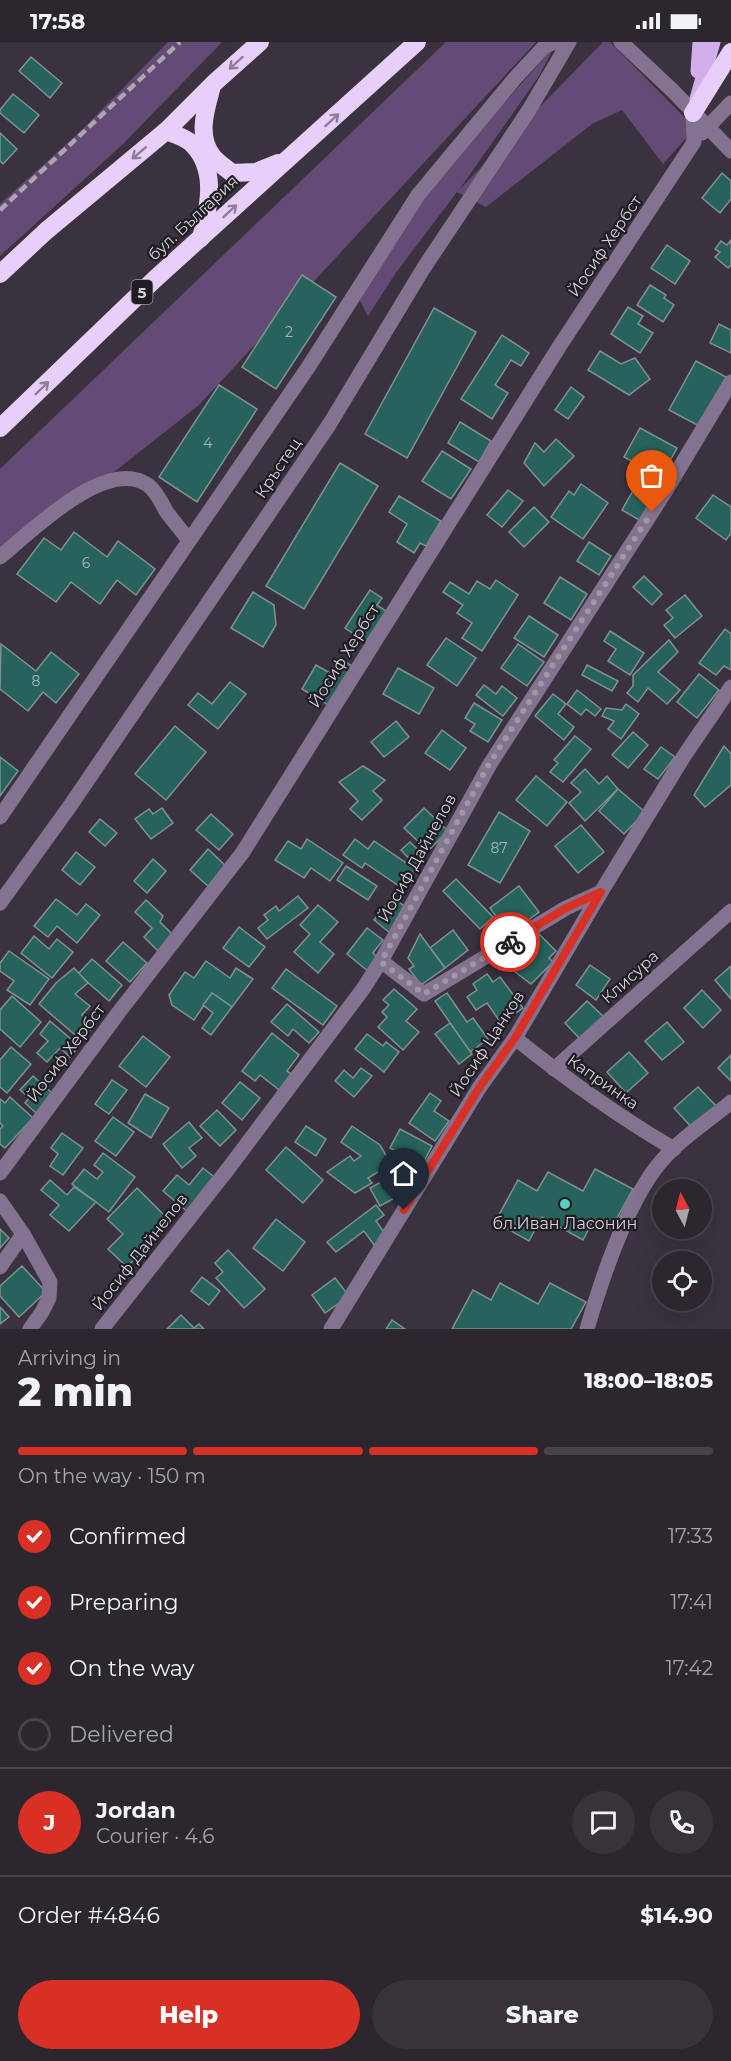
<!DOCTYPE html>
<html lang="en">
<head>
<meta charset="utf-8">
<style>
	:root { --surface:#2c262f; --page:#38323b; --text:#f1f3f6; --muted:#a6a5aa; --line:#48434b; --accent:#d93025 }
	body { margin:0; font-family:Montserrat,sans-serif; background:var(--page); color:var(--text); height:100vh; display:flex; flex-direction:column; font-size:22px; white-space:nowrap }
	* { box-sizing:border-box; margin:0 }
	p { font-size:20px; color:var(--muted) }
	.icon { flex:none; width:33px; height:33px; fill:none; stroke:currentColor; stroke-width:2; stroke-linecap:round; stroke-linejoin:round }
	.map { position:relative; height:1287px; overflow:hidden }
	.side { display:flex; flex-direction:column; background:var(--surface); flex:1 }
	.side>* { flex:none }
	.needle { width:39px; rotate:353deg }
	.fabs { position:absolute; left:652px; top:1137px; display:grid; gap:12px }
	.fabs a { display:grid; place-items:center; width:60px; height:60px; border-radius:50%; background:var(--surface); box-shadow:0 6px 24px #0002,0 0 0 2px var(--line); font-size:30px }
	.pin { position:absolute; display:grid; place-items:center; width:51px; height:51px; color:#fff; margin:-62px -26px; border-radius:50% 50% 50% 0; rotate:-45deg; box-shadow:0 0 6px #0007 }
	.pin .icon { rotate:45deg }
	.courier { position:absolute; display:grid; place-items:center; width:60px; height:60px; margin:-30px; border:4px solid #d93025; border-radius:50%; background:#fff; color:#222; box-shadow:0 2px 8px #0007 }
	.headline em { font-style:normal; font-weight:800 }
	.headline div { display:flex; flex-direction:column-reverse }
	.headline { display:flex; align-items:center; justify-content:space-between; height:102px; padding:0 18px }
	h1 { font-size:39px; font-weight:800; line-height:45px }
	.bar { display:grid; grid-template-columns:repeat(4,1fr); gap:9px 6px; align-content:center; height:72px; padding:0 18px }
	.bar i { height:8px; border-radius:4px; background:var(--line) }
	.bar .current { background:var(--accent) }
	.bar p { grid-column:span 4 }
	.line { display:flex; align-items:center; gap:15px; padding:0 18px; border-top:2px solid var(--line) }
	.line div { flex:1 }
	.round { display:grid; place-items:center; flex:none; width:63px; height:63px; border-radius:32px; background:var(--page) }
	ol { padding:0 18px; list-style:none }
	li { display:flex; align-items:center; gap:18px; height:66px }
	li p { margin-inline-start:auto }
	li .icon { padding:6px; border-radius:50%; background:var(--accent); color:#fff; stroke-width:4 }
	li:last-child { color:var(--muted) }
	li i { width:33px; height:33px; border:3px solid var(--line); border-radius:50% }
	.primary-button { display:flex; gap:12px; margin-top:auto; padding:12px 18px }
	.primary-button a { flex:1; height:69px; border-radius:36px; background:var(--accent); color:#fff; font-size:24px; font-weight:800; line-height:69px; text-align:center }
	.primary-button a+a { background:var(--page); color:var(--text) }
	.status { display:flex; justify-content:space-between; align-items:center; height:42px; padding:0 30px; background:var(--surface); direction:ltr }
	.status svg { height:16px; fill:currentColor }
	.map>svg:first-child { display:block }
	.green { fill:#644b75 }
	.building { fill:#27635c; stroke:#7e938f; stroke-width:1.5 }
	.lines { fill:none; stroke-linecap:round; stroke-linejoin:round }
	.minor { stroke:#847390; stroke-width:15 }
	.major { stroke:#d2afea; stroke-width:15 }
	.highway { stroke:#e8cffa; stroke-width:18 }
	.rail { stroke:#aca6b0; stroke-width:4.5; stroke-dasharray:9 4.5; stroke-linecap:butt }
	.oneway { stroke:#8e7e99 }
	.done { stroke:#9e98a2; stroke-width:6; stroke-dasharray:0 10.8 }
	.route { stroke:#d93025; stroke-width:8 }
	.poi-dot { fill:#58cec0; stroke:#1f1c22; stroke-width:2 }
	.labels { text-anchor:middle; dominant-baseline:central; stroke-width:4.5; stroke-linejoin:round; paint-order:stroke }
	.number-label { font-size:14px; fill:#a9b4b9 }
	.shield { fill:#1f1c22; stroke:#9e99a1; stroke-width:1.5 }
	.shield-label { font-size:15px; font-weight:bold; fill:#d4cfd8 }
	.street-label { font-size:16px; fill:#d4cfd8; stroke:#1f1c22 }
	.poi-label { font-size:16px; fill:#d4cfd8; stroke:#1f1c22 }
</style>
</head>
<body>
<div class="status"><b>17:58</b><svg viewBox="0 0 49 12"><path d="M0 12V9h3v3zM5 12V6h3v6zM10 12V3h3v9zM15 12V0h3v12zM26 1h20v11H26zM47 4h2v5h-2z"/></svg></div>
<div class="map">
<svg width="731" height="1287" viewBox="0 0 731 1287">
	<rect width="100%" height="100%" fill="#3a323f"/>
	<g class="green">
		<path d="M168,0H222L123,102L0,214V162L83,87Z"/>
		<path d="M446,0H536L199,363L0,520V427Z"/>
		<path d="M603,0H610L687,78L686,96L663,122L622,68L592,82L486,165L457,150L395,232L368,274L357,253L433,141L554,5L539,34L459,148Z"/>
	</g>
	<g class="building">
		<path d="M31,15L62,41L50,56L19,29Z"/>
		<path d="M13,52L39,73L24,91L0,71V68Z"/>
		<path d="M0,91L17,107L3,122L0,119Z"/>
		<path d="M722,131L731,139V157L720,171L702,156Z"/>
		<path d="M731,198V223L728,226L715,215L720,210L715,207L721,199L727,203Z"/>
		<path d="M667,203L690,219L675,242L651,226Z"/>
		<path d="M302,233L336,255L276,347L242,325Z"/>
		<path d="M650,243L666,253L664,256L674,263L663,280L637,263Z"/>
		<path d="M628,265L643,274L638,282L653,291L640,311L611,292Z"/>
		<path d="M434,266L476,290L407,416L365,392Z"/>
		<path d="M719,282L731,288V311L710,301Z"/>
		<path d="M502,293L529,311L521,324L511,318L495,343L508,351L492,377L461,357Z"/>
		<path d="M600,309L621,322L635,316L650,337L629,353L588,328Z"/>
		<path d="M696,319L726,335L699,384L669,368Z"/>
		<path d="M219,343L257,367L197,460L159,435Z"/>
		<path d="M571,345L584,355L568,377L555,368Z"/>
		<path d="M460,380L491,399L479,420L448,401Z"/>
		<path d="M640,386L677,406L661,435L624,415Z"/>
		<path d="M556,397L574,414L544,444L524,421L535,401L544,410Z"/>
		<path d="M442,409L471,427L451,457L422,439Z"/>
		<path d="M340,421L378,444L304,567L266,544Z"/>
		<path d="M581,442L608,461L583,497L551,475L569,449L574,453Z"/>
		<path d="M634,447L654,458L641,479L622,468Z"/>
		<path d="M508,448L523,459L502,485L487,473Z"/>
		<path d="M713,453L731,465V491L726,498L696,476Z"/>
		<path d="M399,454L441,479L426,504L420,501L414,511L397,500L407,482L389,470Z"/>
		<path d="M534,465L549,480L524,505L509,490Z"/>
		<path d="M74,490L107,515L118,499L155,527L136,553L117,538L100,562L71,540L56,560L17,532L44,496L61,508Z"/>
		<path d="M589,500L611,514L599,533L577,519Z"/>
		<path d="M644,534L662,552L652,563L633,545Z"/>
		<path d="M560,535L587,552L571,578L544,561Z"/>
		<path d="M496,538L518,553L482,609L462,596L472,581L457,571L463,563L443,550L450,540L469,552L477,539L490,547Z"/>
		<path d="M370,548L382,556L377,563L386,569L366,600L345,586Z"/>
		<path d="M253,550L274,563L276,583L263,605L231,586Z"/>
		<path d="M685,553L702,574L675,596L664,583L673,576L666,568Z"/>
		<path d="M529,574L558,593L544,615L514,596Z"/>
		<path d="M725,587L731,592V628L724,624L716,633L699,621Z"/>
		<path d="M610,589L644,611L630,633L608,619L616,607L604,599Z"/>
		<path d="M446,596L476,616L457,644L427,623Z"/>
		<path d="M669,598L678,610L658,630L680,648L667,662L648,646L638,660L627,651L633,644V633Z"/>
		<path d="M1,602L36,629L51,610L79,632L56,661L43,650L28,669L0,647Z"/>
		<path d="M518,602L544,620L527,644L501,626Z"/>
		<path d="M339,616L352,624L328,663L302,647L316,623L330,631Z"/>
		<path d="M587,623L618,639L612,649L582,633Z"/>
		<path d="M398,626L434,646L419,672L383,652Z"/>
		<path d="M699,632L719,648L697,676L677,660Z"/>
		<path d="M230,640L246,652L218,687L188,663L198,651L212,662Z"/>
		<path d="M484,643L496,652L502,644L517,656L503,674L476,653Z"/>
		<path d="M577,648L601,667L595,674L586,667L581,673L567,662Z"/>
		<path d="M553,652L566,662L558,672L574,685L564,698L535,674Z"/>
		<path d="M474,661L502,678L488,700L470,689L475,682L465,676Z"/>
		<path d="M626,662L639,672L621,697L608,687L614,679L602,674L606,666L622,668Z"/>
		<path d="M396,679L409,695L384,715L371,700Z"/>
		<path d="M175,684L206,710L166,758L135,732Z"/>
		<path d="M442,688L466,706L450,728L425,711Z"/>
		<path d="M633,690L648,703L628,726L612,713Z"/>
		<path d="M575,694L591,707L563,740L550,730L558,721L554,718Z"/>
		<path d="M724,704L731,712V743L705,765L694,753Z"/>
		<path d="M661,705L675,715L658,737L644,727Z"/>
		<path d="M0,715L18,729L0,754Z"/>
		<path d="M363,724L385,738L373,749L382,758L362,778L350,767L358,759L339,740Z"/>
		<path d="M585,727L599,742L607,734L618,747L585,779L569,761L581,750L571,741Z"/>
		<path d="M536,734L567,760L547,784L516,758Z"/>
		<path d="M618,747L645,770L624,792L599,769Z"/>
		<path d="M162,766L173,781L151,797L135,777L149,767L153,772Z"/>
		<path d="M424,766L448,789L428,809L404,786Z"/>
		<path d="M499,770L530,789L500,841L468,823Z"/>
		<path d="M211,772L233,792L219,808L196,788Z"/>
		<path d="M100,777L117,791L105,804L89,790Z"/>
		<path d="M581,783L604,810L578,831L555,804Z"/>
		<path d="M307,797L343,821L330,839L311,826L304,836L275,818L288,799L301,807Z"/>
		<path d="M355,797L368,807L374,799L415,827L402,846L365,821L362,826L343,813Z"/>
		<path d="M410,800L424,814L415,823L401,808Z"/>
		<path d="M208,807L228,826L210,846L190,828Z"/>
		<path d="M76,810L95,825L80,843L62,828Z"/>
		<path d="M153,817L166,829L147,851L134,839Z"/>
		<path d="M346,824L377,844L368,858L337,838Z"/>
		<path d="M456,837L493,875L480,887L443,849Z"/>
		<path d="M519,844L539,870L509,892L490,866Z"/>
		<path d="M298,854L308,866L267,897L258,886L268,878L264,873L276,864L279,869Z"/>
		<path d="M393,855L409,868L390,891L374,878Z"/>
		<path d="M56,857L77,873L86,862L100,873L77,901L57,884L48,895L34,884Z"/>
		<path d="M146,858L163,874L160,880L174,894L159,910L144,895L152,886L135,870Z"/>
		<path d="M318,863L338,880L320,900L334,912L318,931L294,910L310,892L300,883Z"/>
		<path d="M239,885L265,905L249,925L223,906Z"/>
		<path d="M367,886L383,898L373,911L379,917L369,930L347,912Z"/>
		<path d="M453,888L468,908L445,926L430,906Z"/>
		<path d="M420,892L445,926L421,943L409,927L414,924L408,916Z"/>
		<path d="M539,892L556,909L549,916L553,920L531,942L498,917L519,896L527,905Z"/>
		<path d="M34,894L49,907L57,897L73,910L52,936L21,911Z"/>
		<path d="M123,900L147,921L130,940L106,919Z"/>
		<path d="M9,909L49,937L30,963L7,948L14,939L0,929V921Z"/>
		<path d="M92,917L122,943L109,959L78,932Z"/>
		<path d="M206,919L230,936L236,926L253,937L232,965L212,951L194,978L172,963L169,953L185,930L194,936Z"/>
		<path d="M590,923L610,937L596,958L576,943Z"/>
		<path d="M731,924V957L715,938Z"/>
		<path d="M74,926L88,941L75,952L90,964L82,973L94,984L81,998L39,962L56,941Z"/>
		<path d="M286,927L337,964L323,983L272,946Z"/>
		<path d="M487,932L493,940L500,935L523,966L501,981L487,961L476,968L467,955L477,948L473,942Z"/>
		<path d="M394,947L417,967L406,979L419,990L403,1008L378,985L387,975L382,970L389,963L383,958Z"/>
		<path d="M702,948L721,968L703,986L684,966Z"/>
		<path d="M212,951L232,965L211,993L202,986L213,971L203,963Z"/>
		<path d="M447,951L467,980L473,976L488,997L470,1010L435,959Z"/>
		<path d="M12,954L41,980L20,1005L0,987V968Z"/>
		<path d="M587,959L604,975L581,998L565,981Z"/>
		<path d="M287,962L319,990L309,1001L293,987L288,994L271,980Z"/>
		<path d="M50,979L79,1004L70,1015L60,1006L47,1020L37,1011L48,999L40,992Z"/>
		<path d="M667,980L684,1000L662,1018L645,999Z"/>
		<path d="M450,981L472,1012L459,1022L435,992Z"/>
		<path d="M272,991L299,1013L287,1029L295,1035L283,1051L260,1033L255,1039L242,1029Z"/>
		<path d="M367,992L383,1004L386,1000L399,1010L384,1030L355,1007Z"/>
		<path d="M143,994L170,1015L146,1045L119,1024Z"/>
		<path d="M11,1005L31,1022L7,1051L0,1045V1018Z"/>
		<path d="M629,1010L648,1031L626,1051L607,1030Z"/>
		<path d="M731,1013V1039L718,1026Z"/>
		<path d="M361,1026L372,1034L354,1055L335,1039L344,1028L353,1036Z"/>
		<path d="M33,1034L53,1052L36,1071L25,1061L29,1056L20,1048Z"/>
		<path d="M112,1038L127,1048L109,1072L95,1062Z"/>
		<path d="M240,1040L260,1056L242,1078L222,1061Z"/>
		<path d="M698,1045L718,1066L694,1088L674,1066Z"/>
		<path d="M430,1051L441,1059L434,1069L449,1079L435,1099L409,1081Z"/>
		<path d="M145,1052L169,1066L151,1096L128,1081Z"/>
		<path d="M10,1055L33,1076L5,1106L0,1102V1087L3,1084L0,1081V1057L5,1061Z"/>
		<path d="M217,1068L236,1088L220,1104L200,1084Z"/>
		<path d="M113,1075L134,1090L116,1114L95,1099Z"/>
		<path d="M189,1080L202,1096L189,1106L196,1114L182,1126L163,1102Z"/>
		<path d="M306,1084L326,1097L316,1114L295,1100Z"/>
		<path d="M352,1084L380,1103L391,1122L368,1136L372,1141L355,1151L327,1130L350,1114L354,1119L361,1114L341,1100Z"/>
		<path d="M400,1087L432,1104L422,1123L390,1106Z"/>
		<path d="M62,1091L83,1106L63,1133L50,1124L58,1112L51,1106Z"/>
		<path d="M286,1105L323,1138L303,1161L266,1128Z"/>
		<path d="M103,1111L135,1135L109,1170L72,1142L84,1127L97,1137L103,1130L94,1123Z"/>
		<path d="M203,1126L217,1137L189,1171L163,1149L177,1133L189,1143Z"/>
		<path d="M595,1127L633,1147L611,1187L594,1177L583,1198L542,1175L529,1199L495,1180L518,1138L537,1149L548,1130L583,1149Z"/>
		<path d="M401,1129L411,1147L380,1164L370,1146Z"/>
		<path d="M50,1138L67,1153L74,1145L96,1160L69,1189L50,1173L59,1163L41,1148Z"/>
		<path d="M137,1146L171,1180L127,1225L108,1207L123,1192L107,1177Z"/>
		<path d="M376,1163L384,1173L376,1179L386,1193L374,1203L364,1189L336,1210L327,1200Z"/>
		<path d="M276,1177L305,1200L283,1229L253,1206Z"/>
		<path d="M0,1187L9,1196L0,1206Z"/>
		<path d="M228,1208L265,1247L244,1266L216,1236L223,1230L215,1221Z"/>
		<path d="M22,1224L46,1250L19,1275L0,1254V1244Z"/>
		<path d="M202,1235L220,1249L209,1263L191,1249Z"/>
		<path d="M335,1236L349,1254L325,1271L312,1253Z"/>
		<path d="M500,1241L538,1262L550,1241L586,1260L571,1287H452L473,1248L491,1258Z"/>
		<path d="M0,1265L9,1275L0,1282Z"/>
		<path d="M181,1273L194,1286L199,1282L204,1287H167Z"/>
		<path d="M392,1278L405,1287H386Z"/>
	</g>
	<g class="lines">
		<g class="minor">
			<path d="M621,0L673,49L731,109"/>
			<path d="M702,91L731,61"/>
			<path d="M0,515C31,490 106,414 148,443C157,450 161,460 166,469C173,479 182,489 189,498"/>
			<path d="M0,775L309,324L418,153L516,35L545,4L555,0"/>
			<path d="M0,861L70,764L329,383L423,227L529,68L569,0"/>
			<path d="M381,919L424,952L566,866L601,850"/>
			<path d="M515,996C566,1037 618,1074 674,1107"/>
			<path d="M554,1027L731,869"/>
			<path d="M0,1131L119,970L243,810L559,305L694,100L693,71"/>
			<path d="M0,1159L23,1192L50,1240L49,1256L42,1270L30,1287"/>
			<path d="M0,1225L23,1192"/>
			<path d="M102,1287L228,1127L363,947L381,919L490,722L665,450L731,340"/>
			<path d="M331,1287L479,1046L515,996L601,850L684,714L731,645"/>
			<path d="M587,1287C602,1236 624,1169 655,1127C675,1100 706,1081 731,1060"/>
		</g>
		<g class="major">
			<path d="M698,29L700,0"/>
			<path d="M697,57L713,0"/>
		</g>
		<g class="highway">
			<path d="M212,44C206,67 196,94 213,115C218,121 226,126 232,131L256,130L278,121"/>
			<path d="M693,71L731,10"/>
			<path d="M166,89C174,92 185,95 191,101C218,126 209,165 201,196"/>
			<path d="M0,232L46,189L166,89L213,42L260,0"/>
			<path d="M0,386L155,237L417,0"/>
		</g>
		<path class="rail" d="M0,168L180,0"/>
	</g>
	<defs><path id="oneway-shaft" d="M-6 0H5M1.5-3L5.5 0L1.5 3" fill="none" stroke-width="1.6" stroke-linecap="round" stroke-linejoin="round" transform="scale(1.5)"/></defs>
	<g class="oneway">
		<use href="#oneway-shaft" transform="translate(236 21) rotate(138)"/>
		<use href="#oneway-shaft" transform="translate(332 78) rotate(-42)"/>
		<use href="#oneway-shaft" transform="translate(139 111) rotate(140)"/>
		<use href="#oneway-shaft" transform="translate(230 169) rotate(-43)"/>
		<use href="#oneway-shaft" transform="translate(42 346) rotate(-44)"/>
	</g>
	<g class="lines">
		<path class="done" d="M510,900L424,952L381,920L489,722L652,470"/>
		<path class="route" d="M404,1168L479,1046L515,996L601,850L566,866L510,900"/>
	</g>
	<circle class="poi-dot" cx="565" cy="1162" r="6"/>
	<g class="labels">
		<g class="number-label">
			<text x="289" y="290">2</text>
			<text x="208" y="401">4</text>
			<text x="86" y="521">6</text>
			<text x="36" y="639">8</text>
			<text x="499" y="806">87</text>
		</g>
		<rect class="shield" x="131.5" y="238" width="21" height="24" rx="4.5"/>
		<g class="shield-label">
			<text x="142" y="250">5</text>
		</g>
		<g class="street-label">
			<text transform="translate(193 176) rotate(-43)">бул. България</text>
			<text transform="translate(605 204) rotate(-56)">Йосиф Хербст</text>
			<text transform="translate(278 426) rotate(-56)">Кръстец</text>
			<text transform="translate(344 614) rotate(-58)">Йосиф Хербст</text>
			<text transform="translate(417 816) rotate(-61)">Йосиф Дайнелов</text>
			<text transform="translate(630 935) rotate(-42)">Клисура</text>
			<text transform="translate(487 1002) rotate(-57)">Йосиф Цанков</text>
			<text transform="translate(66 1011) rotate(-53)">Йосиф Хербст</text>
			<text transform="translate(603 1040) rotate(35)">Капринка</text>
			<text transform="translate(140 1210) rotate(-52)">Йосиф Дайнелов</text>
		</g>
		<g class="poi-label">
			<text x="565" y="1181">бл.Иван Ласонин</text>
		</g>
	</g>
</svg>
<div class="fabs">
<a><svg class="needle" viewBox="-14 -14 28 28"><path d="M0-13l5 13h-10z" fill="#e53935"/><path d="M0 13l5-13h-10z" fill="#a6a5aa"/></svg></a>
<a><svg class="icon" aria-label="locate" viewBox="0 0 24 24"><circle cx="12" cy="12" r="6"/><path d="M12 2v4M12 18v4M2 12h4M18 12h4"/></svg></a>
</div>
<div class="pin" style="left:652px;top:470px;background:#ea580c"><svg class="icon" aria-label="bag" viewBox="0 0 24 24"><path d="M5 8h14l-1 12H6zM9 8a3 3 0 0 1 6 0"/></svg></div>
<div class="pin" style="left:404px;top:1168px;background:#1f2937"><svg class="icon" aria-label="home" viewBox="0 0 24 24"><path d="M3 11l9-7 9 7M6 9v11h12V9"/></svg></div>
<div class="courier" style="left:510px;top:900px"><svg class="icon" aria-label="bike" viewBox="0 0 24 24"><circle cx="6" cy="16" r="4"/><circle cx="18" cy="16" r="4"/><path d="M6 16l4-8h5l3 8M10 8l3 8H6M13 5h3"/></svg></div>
</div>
<section class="side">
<div class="headline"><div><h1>2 min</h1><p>Arriving in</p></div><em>18:00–18:05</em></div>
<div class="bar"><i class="current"></i><i class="current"></i><i class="current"></i><i></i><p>On the way · 150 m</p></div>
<ol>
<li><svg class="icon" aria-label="check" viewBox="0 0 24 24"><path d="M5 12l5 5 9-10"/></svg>Confirmed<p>17:33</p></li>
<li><svg class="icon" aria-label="check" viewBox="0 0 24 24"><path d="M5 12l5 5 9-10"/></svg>Preparing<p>17:41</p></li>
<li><svg class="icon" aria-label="check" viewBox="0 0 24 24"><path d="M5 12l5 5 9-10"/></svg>On the way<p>17:42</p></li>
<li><i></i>Delivered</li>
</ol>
<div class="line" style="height:108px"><b class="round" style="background:var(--accent);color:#fff">J</b><div><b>Jordan</b><p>Courier · 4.6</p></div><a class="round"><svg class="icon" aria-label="chat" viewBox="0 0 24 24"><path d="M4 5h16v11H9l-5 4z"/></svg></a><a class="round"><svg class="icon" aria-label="phone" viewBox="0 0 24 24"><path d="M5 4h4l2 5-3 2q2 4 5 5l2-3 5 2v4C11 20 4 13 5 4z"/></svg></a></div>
<div class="line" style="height:78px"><div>Order #4846</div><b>$14.90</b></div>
<div class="primary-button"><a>Help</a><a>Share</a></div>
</section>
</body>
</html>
